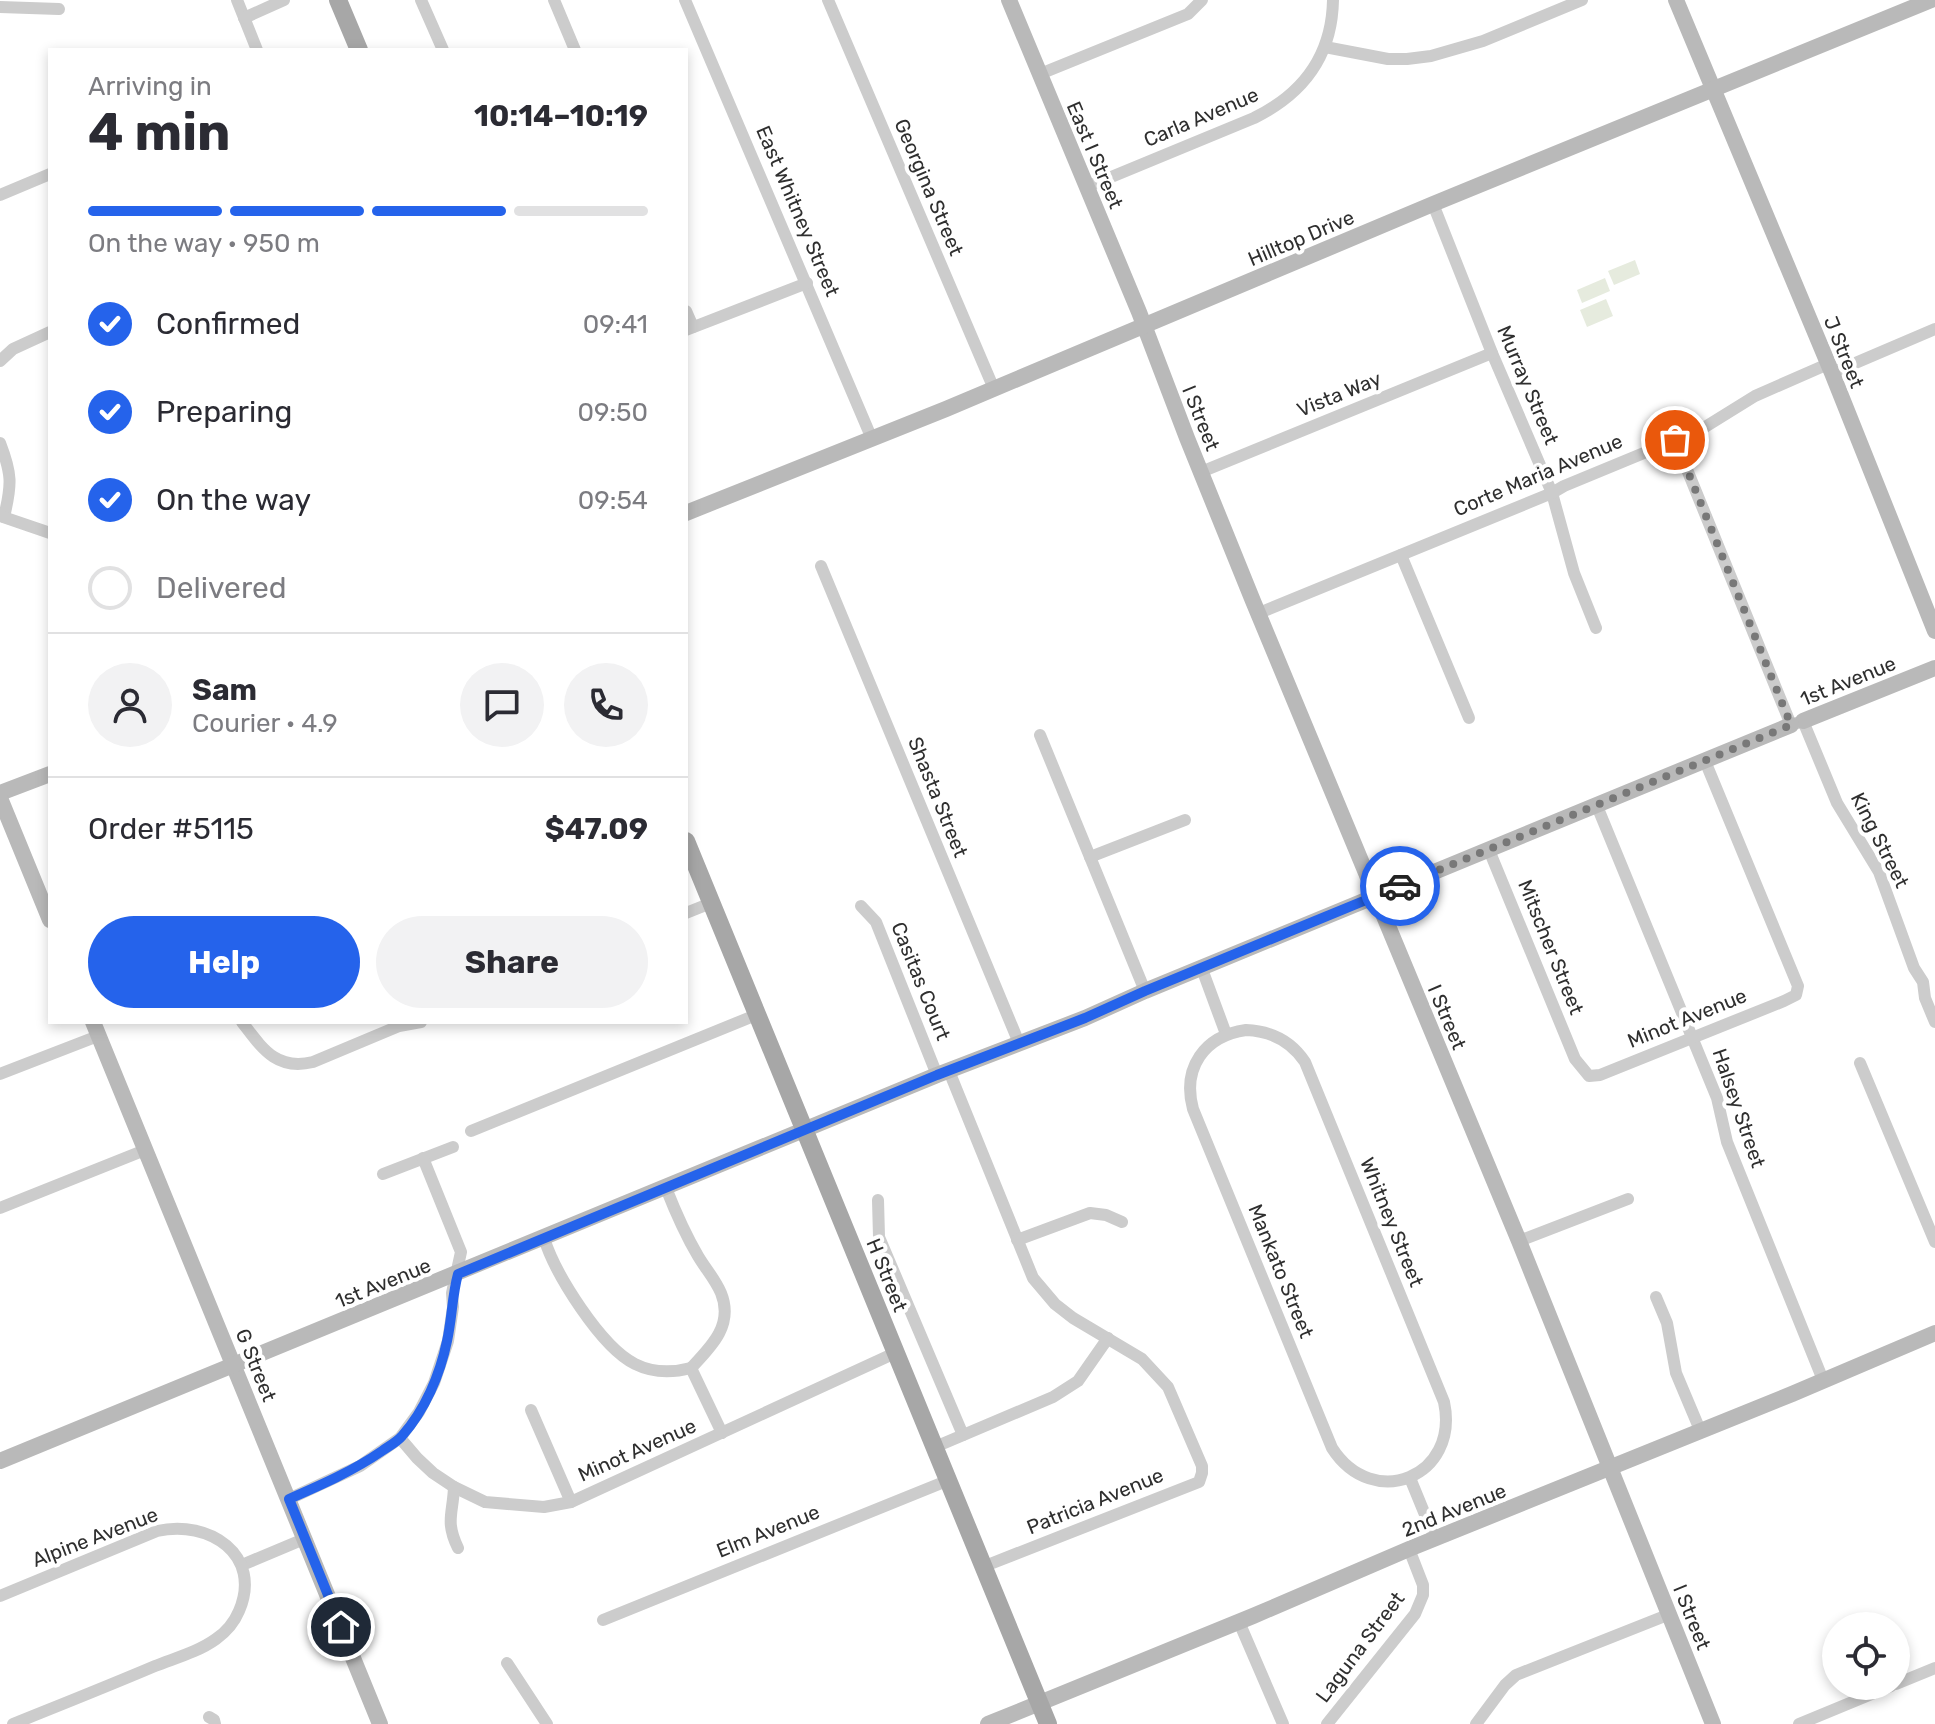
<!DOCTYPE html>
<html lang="en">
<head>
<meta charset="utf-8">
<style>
	:root { --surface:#fff; --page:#f2f2f3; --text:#2b2b33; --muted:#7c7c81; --line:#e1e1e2; --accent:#2563eb }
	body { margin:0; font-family:Rubik,sans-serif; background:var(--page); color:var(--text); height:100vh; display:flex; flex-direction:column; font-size:30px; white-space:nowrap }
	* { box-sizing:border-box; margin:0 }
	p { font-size:26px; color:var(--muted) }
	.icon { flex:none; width:44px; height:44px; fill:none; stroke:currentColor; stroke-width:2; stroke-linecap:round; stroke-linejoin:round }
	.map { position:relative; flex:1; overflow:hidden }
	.sheet { position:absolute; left:48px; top:48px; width:640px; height:976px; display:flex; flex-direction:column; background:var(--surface); border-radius:0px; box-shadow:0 4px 12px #0003 }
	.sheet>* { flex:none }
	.tools { position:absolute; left:1822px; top:1612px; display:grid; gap:16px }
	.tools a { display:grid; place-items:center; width:88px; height:88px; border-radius:50%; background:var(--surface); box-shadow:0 4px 12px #0003; font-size:40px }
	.pin { position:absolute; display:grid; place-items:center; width:68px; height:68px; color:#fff; margin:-34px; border:4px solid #fff; border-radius:50%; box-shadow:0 2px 8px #0007 }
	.courier { position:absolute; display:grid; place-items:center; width:80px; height:80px; margin:-40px; border:6px solid #2563eb; border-radius:50%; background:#fff; color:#222; box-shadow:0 2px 10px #0007 }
	.head em { font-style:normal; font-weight:700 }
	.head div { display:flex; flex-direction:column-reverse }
	.head { display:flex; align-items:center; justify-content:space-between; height:136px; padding:0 40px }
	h1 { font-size:52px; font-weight:700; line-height:60px }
	.bar { display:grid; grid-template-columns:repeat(4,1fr); gap:12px 8px; align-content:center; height:96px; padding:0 40px }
	.bar i { height:10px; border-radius:6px; background:var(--line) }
	.bar .current { background:var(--accent) }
	.bar p { grid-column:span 4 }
	.line { display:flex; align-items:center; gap:20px; padding:0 40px; border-top:2px solid var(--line) }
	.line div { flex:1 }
	.round { display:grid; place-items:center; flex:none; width:84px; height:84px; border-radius:42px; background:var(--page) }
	ol { padding:0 40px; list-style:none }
	li { display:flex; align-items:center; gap:24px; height:88px }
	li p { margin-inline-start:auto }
	li .icon { padding:8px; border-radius:50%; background:var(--accent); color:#fff; stroke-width:4 }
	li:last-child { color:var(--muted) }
	li i { width:44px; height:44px; border:4px solid var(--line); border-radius:50% }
	.cta { display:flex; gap:16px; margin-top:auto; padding:16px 40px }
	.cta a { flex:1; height:92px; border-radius:48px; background:var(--accent); color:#fff; font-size:32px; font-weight:700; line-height:92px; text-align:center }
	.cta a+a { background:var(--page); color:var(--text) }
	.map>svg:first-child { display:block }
	.green { fill:#e6ebde }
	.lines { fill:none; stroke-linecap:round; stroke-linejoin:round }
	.street { stroke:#ccc; stroke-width:12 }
	.secondary { stroke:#b9b9b9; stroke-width:16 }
	.primary { stroke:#a7a7a7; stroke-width:18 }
	.done { stroke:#787878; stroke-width:8; stroke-dasharray:0 14.4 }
	.route { stroke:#2563eb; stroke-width:10 }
	.labels { text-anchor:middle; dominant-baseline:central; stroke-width:8; stroke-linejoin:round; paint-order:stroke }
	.street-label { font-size:20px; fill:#2f2f2f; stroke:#fff }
</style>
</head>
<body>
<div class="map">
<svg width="1935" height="1724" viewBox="0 0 1935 1724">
	<rect width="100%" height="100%" fill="#fff"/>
	<g class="green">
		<path d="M1635,260L1640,274L1614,285L1608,271Z"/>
		<path d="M1605,278L1610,291L1582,303L1577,290Z"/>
		<path d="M1606,299L1613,316L1587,327L1580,310Z"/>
	</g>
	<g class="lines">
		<g class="street">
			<path d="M237,0L257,50"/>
			<path d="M421,0L443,50"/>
			<path d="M554,0L575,50"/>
			<path d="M685,0L872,439"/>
			<path d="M828,0L994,389"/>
			<path d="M0,7L59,9"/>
			<path d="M244,18L284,0"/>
			<path d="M1325,47L1388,59H1407L1431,56L1483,41L1582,0"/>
			<path d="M1040,74L1188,14L1202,0"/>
			<path d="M1087,187L1254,118C1303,94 1332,56 1333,0"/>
			<path d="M0,195L50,174"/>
			<path d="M1433,204L1492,353L1552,493L1574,573L1596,628"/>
			<path d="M686,311L693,327"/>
			<path d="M686,330L807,283"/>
			<path d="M0,361L13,349L50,332"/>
			<path d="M1832,373L1935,329"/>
			<path d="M1675,440L1791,725L1803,721L1837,803L1879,872L1914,968L1923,982L1925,998L1935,1022"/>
			<path d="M0,443C12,474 12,484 4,517"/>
			<path d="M1201,472L1492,353"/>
			<path d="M0,516L50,533"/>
			<path d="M1401,555L1469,718"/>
			<path d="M821,566L1019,1043"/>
			<path d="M1259,613L1552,493L1564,486L1685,436L1705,427L1755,396L1828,364"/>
			<path d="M1040,735L1145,991"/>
			<path d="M1597,806L1717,1098L1727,1142L1823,1380"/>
			<path d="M1489,850L1575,1059L1589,1076L1600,1075L1784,1001L1796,995L1798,986L1705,761"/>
			<path d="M1090,857L1185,820"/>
			<path d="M861,906L876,922L937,1075"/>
			<path d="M686,913L711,903"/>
			<path d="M1202,969L1226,1034"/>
			<path d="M242,1022C262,1048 276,1071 313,1062L399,1026L421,1022"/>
			<path d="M1246,1030C1271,1031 1291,1041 1305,1062L1444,1402C1460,1477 1373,1512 1332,1448L1193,1109C1182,1068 1204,1036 1246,1030Z"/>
			<path d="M1860,1063L1935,1242"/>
			<path d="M949,1071L1033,1278L1055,1304L1073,1318L1142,1359L1168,1387L1202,1466V1473L1199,1482L985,1566"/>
			<path d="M0,1074L98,1036"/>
			<path d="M471,1131L756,1015"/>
			<path d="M383,1174L453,1147"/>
			<path d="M666,1188C675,1211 685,1234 698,1256C705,1268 715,1279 721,1293C734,1325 711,1347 691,1368"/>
			<path d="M878,1200L879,1237L963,1435"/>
			<path d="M0,1208L145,1150"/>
			<path d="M544,1238C555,1274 601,1347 635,1364C653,1373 672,1373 691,1368"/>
			<path d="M1017,1240L1090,1213L1106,1215L1122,1222"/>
			<path d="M1519,1241L1628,1199"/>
			<path d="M1656,1297L1667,1323L1676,1373L1700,1430"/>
			<path d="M691,1368L722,1433"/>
			<path d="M531,1410L571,1502"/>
			<path d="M400,1438L417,1458L433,1473L454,1487L485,1502L544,1507L571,1502L895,1353"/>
			<path d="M935,1447L1053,1397L1078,1381L1108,1338"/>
			<path d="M1410,1478L1435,1539"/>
			<path d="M454,1487C453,1514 445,1521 458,1548"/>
			<path d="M289,1499L360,1466L400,1438L419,1412L434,1383L448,1341L453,1307L452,1293L461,1252L423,1158"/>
			<path d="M242,1565L304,1539"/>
			<path d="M0,1596L157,1531C209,1519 263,1555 239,1611C234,1623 226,1632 216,1639C198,1652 175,1658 155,1666C108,1686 60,1705 13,1724"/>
			<path d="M603,1620L949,1480"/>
			<path d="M1239,1622L1283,1724"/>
			<path d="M507,1663L547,1724"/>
			<path d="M1896,1684L1935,1668"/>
			<path d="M209,1717L214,1720L215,1724"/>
			<path d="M1327,1724L1415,1614L1423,1595V1585L1409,1549"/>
			<path d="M1476,1724L1505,1685L1516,1675L1670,1614"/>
			<path d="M1799,1724L1891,1686"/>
		</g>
		<g class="secondary">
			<path d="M1009,0L1139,312L1187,438L1253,601L1519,1241L1713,1724"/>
			<path d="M1676,0L1832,373L1935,631"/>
			<path d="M686,513L946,409L1433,204L1931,0"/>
			<path d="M1803,721L1935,668"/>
			<path d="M0,793L50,774"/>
			<path d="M0,798L50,920"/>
			<path d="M93,1022L380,1724"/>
			<path d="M0,1461L937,1075L1085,1018L1145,991L1791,725"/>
			<path d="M988,1724L1253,1616L1409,1549L1792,1394L1935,1333"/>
		</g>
		<g class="primary">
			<path d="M338,0L359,50"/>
			<path d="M686,841L1048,1724"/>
		</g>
	</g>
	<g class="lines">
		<path class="done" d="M1400,886L1791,725L1675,440"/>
		<path class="route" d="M341,1627L289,1499C321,1485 353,1471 382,1451C389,1446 397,1442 402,1436C425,1410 440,1375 447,1341C452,1319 452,1296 458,1274L937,1075L1085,1018L1145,991L1400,886"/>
	</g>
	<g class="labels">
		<g class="street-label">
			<text transform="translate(1201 117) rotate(-23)">Carla Avenue</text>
			<text transform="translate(1095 155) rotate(67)">East I Street</text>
			<text transform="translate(929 187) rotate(67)">Georgina Street</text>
			<text transform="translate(798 211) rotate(67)">East Whitney Street</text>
			<text transform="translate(1301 238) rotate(-23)">Hilltop Drive</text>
			<text transform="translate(1844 352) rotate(68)">J Street</text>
			<text transform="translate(1528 385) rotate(67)">Murray Street</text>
			<text transform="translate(1339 394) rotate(-22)">Vista Way</text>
			<text transform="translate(1201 418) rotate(68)">I Street</text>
			<text transform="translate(1538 475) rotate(-23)">Corte Maria Avenue</text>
			<text transform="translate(1848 681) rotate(-22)">1st Avenue</text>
			<text transform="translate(938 797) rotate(68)">Shasta Street</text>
			<text transform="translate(1880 840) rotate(63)">King Street</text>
			<text transform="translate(1551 947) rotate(68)">Mitscher Street</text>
			<text transform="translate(921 981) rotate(68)">Casitas Court</text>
			<text transform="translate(1447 1017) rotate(67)">I Street</text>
			<text transform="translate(1687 1018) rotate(-22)">Minot Avenue</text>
			<text transform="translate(1739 1108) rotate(71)">Halsey Street</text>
			<text transform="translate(1392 1222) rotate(68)">Whitney Street</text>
			<text transform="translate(1281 1271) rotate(68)">Mankato Street</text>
			<text transform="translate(887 1275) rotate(68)">H Street</text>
			<text transform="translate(383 1283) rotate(-22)">1st Avenue</text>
			<text transform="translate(256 1365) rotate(68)">G Street</text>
			<text transform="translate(637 1450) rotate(-24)">Minot Avenue</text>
			<text transform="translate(1095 1501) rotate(-22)">Patricia Avenue</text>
			<text transform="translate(1454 1510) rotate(-22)">2nd Avenue</text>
			<text transform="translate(768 1531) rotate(-22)">Elm Avenue</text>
			<text transform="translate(95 1537) rotate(-21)">Alpine Avenue</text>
			<text transform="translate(1692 1617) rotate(68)">I Street</text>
			<text transform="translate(1360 1647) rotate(-53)">Laguna Street</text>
		</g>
	</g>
</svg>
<div class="tools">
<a><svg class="icon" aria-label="locate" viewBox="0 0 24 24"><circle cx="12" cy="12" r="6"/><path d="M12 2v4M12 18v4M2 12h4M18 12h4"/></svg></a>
</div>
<div class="pin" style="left:1675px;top:440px;background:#ea580c"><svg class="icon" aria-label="bag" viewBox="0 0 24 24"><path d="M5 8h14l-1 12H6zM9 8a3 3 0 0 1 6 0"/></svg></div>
<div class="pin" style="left:341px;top:1627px;background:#1f2937"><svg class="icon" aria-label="home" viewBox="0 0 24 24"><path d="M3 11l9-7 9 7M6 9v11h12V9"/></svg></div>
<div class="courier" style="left:1400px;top:886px"><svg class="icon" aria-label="car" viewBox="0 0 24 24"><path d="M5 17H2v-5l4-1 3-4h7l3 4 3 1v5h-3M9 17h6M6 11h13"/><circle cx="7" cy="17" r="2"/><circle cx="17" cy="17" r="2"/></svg></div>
<section class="sheet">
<div class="head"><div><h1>4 min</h1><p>Arriving in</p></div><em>10:14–10:19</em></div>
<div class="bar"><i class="current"></i><i class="current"></i><i class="current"></i><i></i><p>On the way · 950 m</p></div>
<ol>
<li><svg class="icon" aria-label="check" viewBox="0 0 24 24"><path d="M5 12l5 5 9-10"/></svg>Confirmed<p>09:41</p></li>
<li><svg class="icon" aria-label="check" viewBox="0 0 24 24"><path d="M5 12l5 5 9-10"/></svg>Preparing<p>09:50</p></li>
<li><svg class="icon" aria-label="check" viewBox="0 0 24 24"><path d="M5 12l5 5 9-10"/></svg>On the way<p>09:54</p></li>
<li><i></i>Delivered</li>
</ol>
<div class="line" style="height:144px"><a class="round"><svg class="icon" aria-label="person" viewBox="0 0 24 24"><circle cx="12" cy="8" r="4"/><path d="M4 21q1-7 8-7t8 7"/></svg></a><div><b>Sam</b><p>Courier · 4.9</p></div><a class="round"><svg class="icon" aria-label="chat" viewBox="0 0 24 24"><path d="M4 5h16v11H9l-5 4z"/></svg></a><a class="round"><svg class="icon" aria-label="phone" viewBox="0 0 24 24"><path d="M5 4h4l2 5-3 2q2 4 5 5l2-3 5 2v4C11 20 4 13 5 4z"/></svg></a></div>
<div class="line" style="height:104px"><div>Order #5115</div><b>$47.09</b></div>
<div class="cta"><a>Help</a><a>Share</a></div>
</section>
</div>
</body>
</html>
